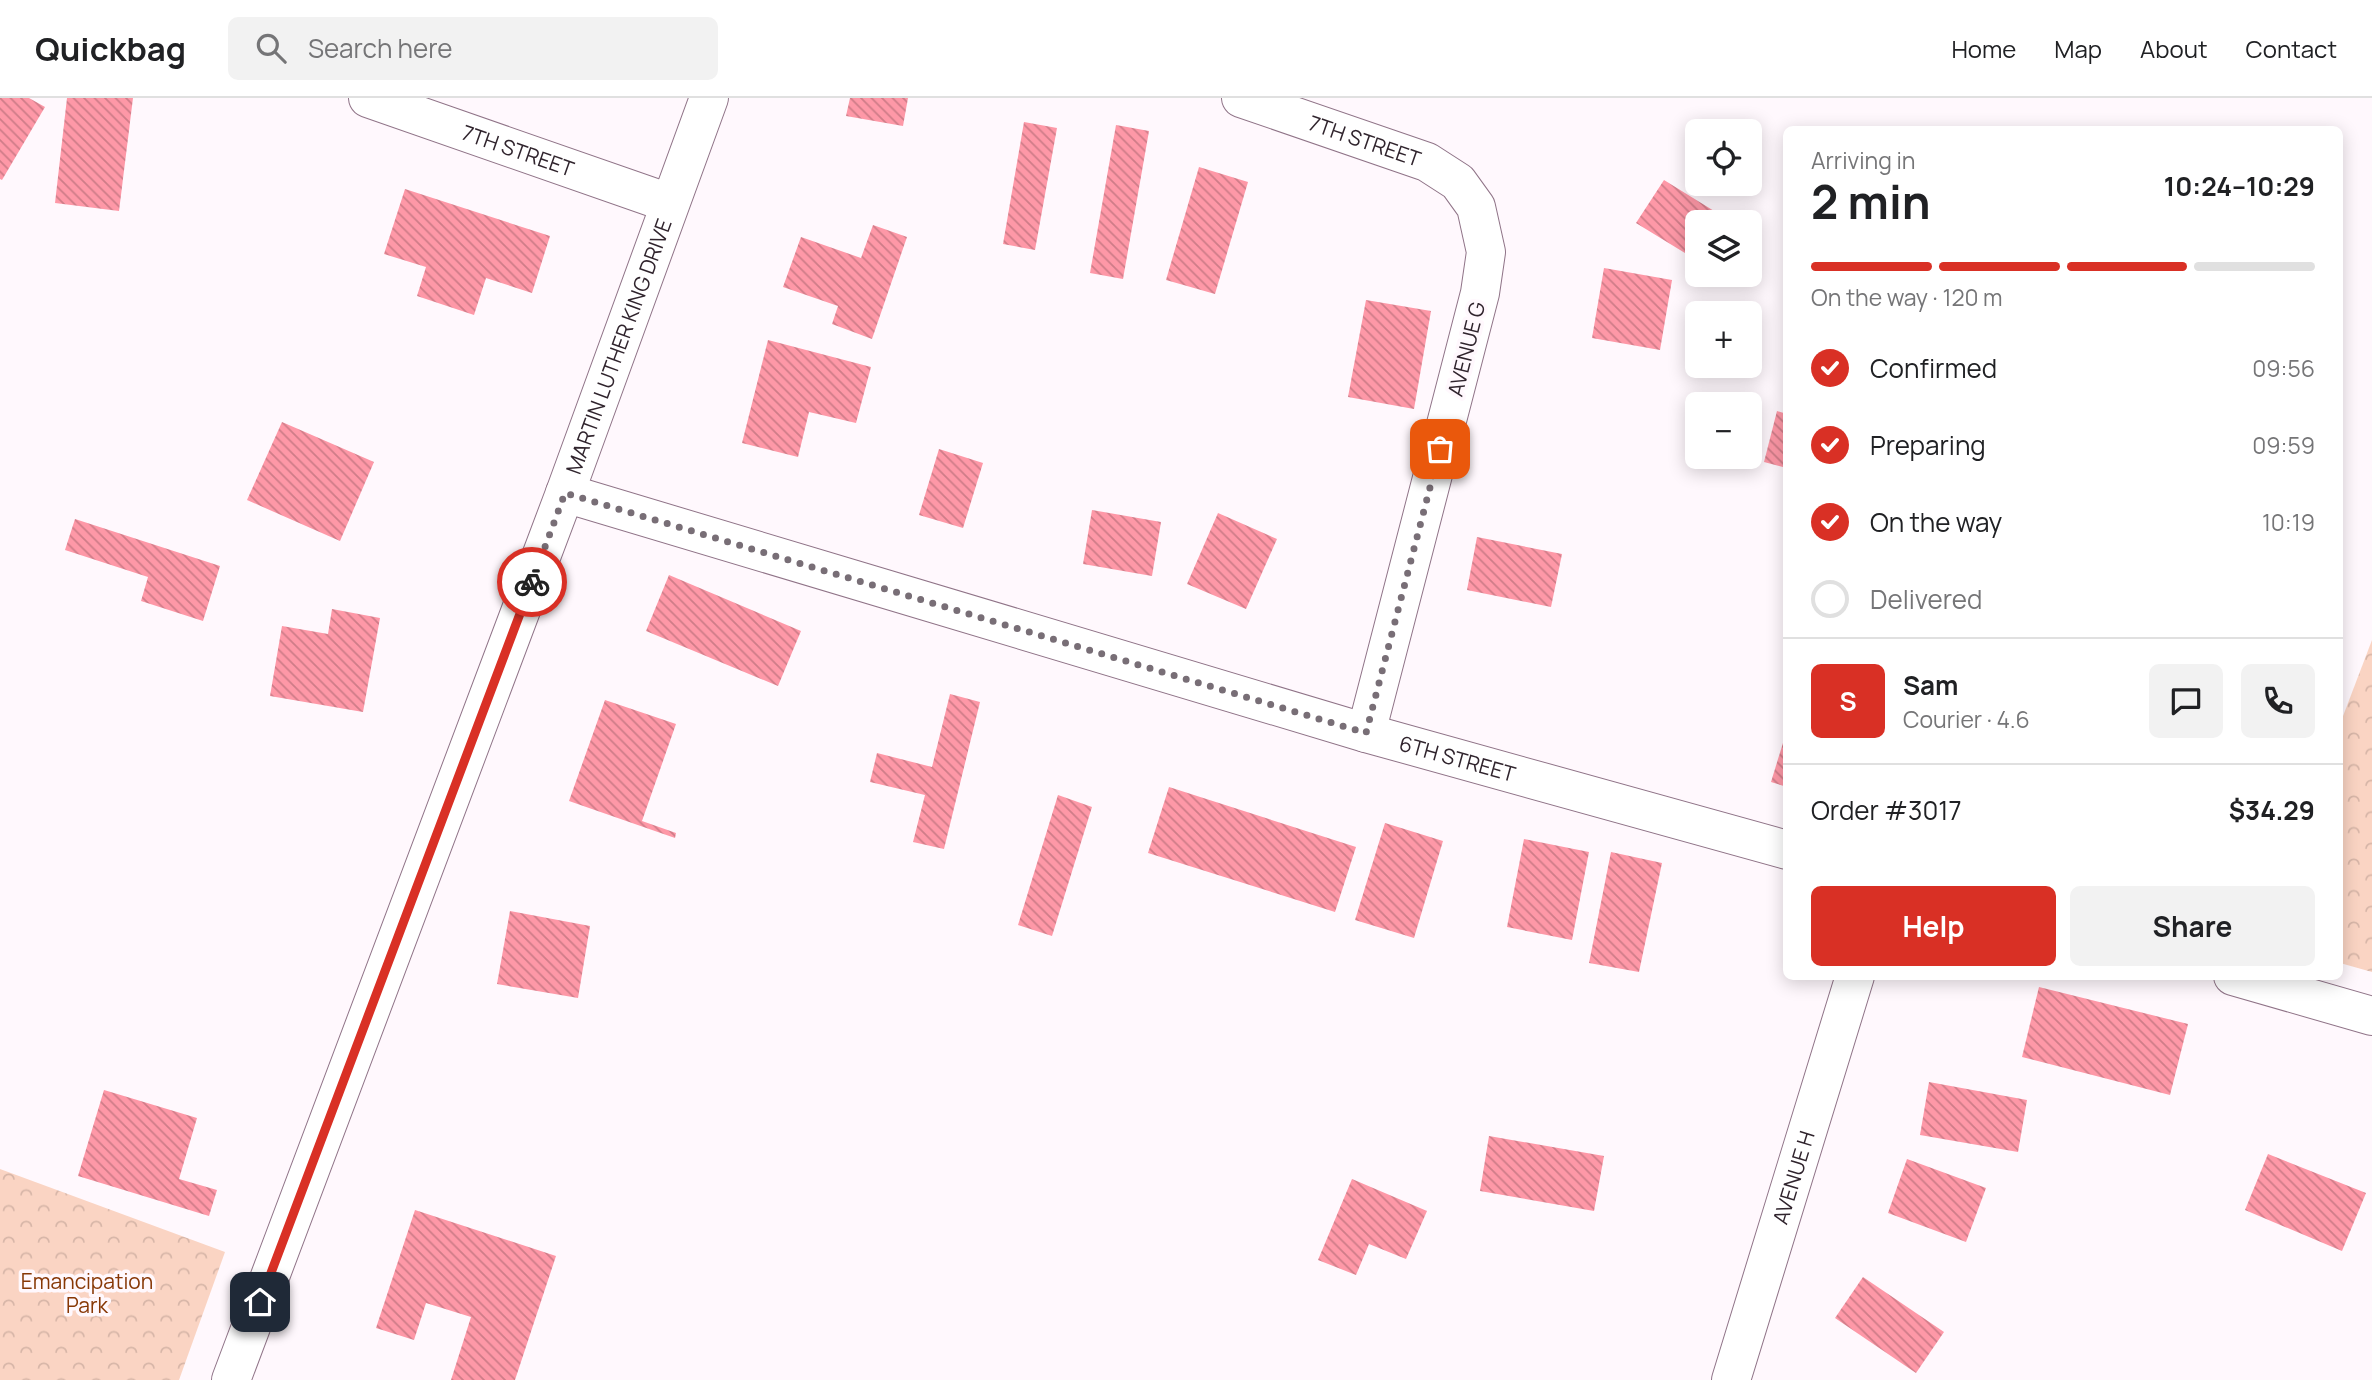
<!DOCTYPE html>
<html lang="en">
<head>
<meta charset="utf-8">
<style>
	:root { --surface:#fff; --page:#f2f2f2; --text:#202124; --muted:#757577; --line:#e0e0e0; --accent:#d93025 }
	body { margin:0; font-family:Manrope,sans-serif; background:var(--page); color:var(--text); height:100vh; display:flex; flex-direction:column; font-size:26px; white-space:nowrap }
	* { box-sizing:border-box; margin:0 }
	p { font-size:23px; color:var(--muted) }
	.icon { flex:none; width:38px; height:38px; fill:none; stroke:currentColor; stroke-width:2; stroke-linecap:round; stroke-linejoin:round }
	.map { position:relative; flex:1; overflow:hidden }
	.sheet { position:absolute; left:1783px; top:28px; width:560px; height:854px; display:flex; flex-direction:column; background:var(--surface); border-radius:10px; box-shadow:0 4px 18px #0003 }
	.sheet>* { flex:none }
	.tools { position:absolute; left:1685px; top:21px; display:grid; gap:14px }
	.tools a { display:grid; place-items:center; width:77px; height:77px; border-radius:10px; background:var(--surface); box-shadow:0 4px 18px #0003; font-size:35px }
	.pin { position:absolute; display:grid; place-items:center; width:60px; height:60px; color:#fff; margin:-30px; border-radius:14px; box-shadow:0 4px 10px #0006 }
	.courier { position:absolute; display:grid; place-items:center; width:70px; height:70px; margin:-35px; border:5px solid #d93025; border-radius:50%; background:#fff; color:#222; box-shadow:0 2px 9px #0007 }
	.summary em { font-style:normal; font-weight:700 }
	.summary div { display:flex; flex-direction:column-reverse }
	.summary { display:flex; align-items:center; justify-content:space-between; height:119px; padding:0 28px }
	h1 { font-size:46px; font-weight:700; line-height:52px }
	.bar { display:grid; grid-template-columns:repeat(4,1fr); gap:10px 7px; align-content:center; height:84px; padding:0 28px }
	.bar i { height:9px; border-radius:5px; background:var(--line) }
	.bar .on { background:var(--accent) }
	.bar p { grid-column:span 4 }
	.line { display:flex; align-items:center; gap:18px; padding:0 28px; border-top:2px solid var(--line) }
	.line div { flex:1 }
	.round { display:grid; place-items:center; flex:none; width:74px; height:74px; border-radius:10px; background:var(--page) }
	ol { padding:0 28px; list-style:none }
	li { display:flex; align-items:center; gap:21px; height:77px }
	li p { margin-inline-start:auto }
	li .icon { padding:7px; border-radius:50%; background:var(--accent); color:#fff; stroke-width:4 }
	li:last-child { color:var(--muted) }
	li i { width:38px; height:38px; border:4px solid var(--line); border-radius:50% }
	.cta { display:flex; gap:14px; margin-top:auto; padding:14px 28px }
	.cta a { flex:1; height:80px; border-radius:10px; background:var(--accent); color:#fff; font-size:28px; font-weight:700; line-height:80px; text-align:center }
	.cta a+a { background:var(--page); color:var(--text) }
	header { display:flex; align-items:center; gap:42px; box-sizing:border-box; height:98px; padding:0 35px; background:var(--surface); border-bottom:2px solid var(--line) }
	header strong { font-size:33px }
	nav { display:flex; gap:38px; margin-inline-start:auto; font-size:24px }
	.search { width:490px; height:63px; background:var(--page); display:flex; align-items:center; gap:18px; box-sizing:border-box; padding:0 24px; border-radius:10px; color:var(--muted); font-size:26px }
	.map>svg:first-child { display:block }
	.forest { fill:url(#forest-crowns) }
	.building { fill:url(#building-back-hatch) }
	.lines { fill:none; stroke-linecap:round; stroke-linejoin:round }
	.minor-casing { stroke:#907488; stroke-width:40 }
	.minor { stroke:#fff; stroke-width:38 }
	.done { stroke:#786e76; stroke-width:7; stroke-dasharray:0 12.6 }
	.route { stroke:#d93025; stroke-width:9 }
	.labels { text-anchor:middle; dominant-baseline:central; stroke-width:7; stroke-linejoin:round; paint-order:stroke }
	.street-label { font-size:21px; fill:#30242d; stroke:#fff8fd }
	.park-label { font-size:21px; fill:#873705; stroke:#fff8fd }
</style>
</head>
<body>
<header>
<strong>Quickbag</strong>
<div class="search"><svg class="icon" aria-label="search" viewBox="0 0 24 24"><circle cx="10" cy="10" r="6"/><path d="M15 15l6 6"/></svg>Search here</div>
<nav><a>Home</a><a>Map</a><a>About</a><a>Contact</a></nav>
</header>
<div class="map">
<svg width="2372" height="1282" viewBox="0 0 2372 1282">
	<defs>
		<pattern id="forest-crowns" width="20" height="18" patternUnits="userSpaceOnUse" patternTransform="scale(1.75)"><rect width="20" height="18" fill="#fad4c3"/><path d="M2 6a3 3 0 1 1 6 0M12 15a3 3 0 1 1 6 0" fill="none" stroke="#d7b6a8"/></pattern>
		<pattern id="building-back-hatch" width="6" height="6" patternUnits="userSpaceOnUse" patternTransform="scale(1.75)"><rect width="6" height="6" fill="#fe98a7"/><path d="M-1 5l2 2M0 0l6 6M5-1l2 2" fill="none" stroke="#ce7c88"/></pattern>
	</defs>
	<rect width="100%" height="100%" fill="#fff8fd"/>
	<g class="forest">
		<path d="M2372,542V874L2340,865V626Z"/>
		<path d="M0,1071L225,1154L179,1282H0Z"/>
	</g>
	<g class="building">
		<path d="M0,0H29L45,9L2,82L0,81Z"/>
		<path d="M67,0H133L119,113L55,105Z"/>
		<path d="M850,0H908L903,28L846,18Z"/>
		<path d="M1024,24L1057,30L1035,152L1003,146Z"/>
		<path d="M1116,27L1149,33L1123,181L1090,175Z"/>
		<path d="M1199,69L1248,84L1215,196L1166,182Z"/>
		<path d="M1664,82L1727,121L1724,124H1698V163L1636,125Z"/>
		<path d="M405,91L550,138L532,195L486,180L474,217L417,198L426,169L384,156Z"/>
		<path d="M873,127L907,139L872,241L832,226L838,208L783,189L801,139L861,160Z"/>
		<path d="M1604,170L1672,182L1660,252L1592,240Z"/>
		<path d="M1366,202L1431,213L1414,311L1348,299Z"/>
		<path d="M768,242L871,269L856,325L809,314L798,359L742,345Z"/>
		<path d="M1777,313L1787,316V370L1764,364Z"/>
		<path d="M282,324L374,364L340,443L247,402Z"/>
		<path d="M939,351L983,365L963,430L919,417Z"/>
		<path d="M1092,412L1161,424L1152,478L1083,466Z"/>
		<path d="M1218,415L1277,441L1246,511L1187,486Z"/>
		<path d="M75,421L220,468L203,523L141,503L148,479L65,452Z"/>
		<path d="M1477,439L1562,456L1551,509L1467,492Z"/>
		<path d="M669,477L801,533L778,588L646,533Z"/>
		<path d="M332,511L380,520L363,614L270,598L282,528L328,536Z"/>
		<path d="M950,596L980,604L944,751L913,744L925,697L870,684L877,655L932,669Z"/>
		<path d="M605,602L676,626L642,723L676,735L675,740L569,703Z"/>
		<path d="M1786,635H1787V689L1771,684Z"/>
		<path d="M1169,689L1356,749L1335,814L1148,755Z"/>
		<path d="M1058,697L1092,709L1052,838L1018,827Z"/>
		<path d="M1385,725L1443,743L1414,840L1355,822Z"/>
		<path d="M1524,741L1589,754L1572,842L1507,829Z"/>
		<path d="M1611,754L1662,765L1639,874L1589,865Z"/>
		<path d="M510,813L590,828L578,900L497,886Z"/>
		<path d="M2039,889L2188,926L2170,997L2022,959Z"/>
		<path d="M1929,984L2027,1002L2018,1054L1920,1037Z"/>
		<path d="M104,992L197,1020L179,1081L217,1092L209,1118L78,1078Z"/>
		<path d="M1489,1038L1604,1058L1594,1113L1480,1093Z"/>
		<path d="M2268,1056L2366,1095L2342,1153L2245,1112Z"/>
		<path d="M1907,1061L1986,1090L1966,1144L1888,1115Z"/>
		<path d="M1352,1081L1427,1113L1406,1161L1369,1146L1356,1177L1318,1162Z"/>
		<path d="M415,1112L556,1158L515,1282H451L471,1219L426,1205L414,1242L376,1230Z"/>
		<path d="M1863,1179L1944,1234L1916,1275L1835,1220Z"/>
	</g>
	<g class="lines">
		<defs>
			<g id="minor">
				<path id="s1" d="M368,0L669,105"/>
				<path id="s2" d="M1241,0L1427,64L1458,84L1476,109L1486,154L1480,195L1366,635"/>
				<path id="s3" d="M565,395L1366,635L1787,752"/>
				<path d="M2233,878L2372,918"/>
				<path id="s4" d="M231,1282L565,395L709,0"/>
				<path id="s5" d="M1731,1282L1855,878"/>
			</g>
		</defs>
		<use href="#minor" class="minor-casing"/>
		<use href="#minor" class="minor"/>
	</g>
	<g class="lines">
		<path class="done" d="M532,484L565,395L1366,635L1440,351"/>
		<path class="route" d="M260,1204L532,484"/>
	</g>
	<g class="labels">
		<g class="street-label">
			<text stroke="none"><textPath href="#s2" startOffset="131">7TH STREET</textPath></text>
			<text stroke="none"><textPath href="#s1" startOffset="159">7TH STREET</textPath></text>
			<text stroke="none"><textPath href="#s4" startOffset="1104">MARTIN LUTHER KING DRIVE</textPath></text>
			<text transform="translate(1466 251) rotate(-76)">AVENUE G</text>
			<text stroke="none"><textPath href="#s3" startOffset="931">6TH STREET</textPath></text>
			<text stroke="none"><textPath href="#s5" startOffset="212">AVENUE H</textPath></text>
		</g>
		<g class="park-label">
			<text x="87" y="1183">Emancipation<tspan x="87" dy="24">Park</tspan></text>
		</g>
	</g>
</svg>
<div class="tools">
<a><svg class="icon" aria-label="locate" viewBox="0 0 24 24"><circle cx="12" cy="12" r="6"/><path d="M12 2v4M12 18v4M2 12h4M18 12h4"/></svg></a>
<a><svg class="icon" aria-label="layers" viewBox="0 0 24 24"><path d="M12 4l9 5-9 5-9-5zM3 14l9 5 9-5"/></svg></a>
<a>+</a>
<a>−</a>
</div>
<div class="pin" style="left:1440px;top:351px;background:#ea580c"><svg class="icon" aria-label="bag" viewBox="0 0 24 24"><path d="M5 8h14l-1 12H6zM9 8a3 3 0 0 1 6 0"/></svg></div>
<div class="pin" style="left:260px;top:1204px;background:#1f2937"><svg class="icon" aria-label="home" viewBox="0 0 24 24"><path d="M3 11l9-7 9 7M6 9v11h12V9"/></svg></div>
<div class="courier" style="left:532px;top:484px"><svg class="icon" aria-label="bike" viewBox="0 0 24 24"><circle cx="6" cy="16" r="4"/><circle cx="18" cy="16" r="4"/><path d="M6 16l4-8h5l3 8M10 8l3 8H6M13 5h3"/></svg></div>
<section class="sheet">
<div class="summary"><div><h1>2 min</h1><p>Arriving in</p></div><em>10:24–10:29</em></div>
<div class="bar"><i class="on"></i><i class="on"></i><i class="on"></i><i></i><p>On the way · 120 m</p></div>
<ol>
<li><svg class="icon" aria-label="check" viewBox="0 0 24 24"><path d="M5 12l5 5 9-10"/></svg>Confirmed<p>09:56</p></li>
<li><svg class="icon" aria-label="check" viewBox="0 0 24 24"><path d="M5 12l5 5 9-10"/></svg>Preparing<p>09:59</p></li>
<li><svg class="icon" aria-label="check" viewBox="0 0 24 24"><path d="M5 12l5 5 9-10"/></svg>On the way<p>10:19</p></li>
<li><i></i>Delivered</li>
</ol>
<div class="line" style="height:126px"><b class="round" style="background:var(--accent);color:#fff">S</b><div><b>Sam</b><p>Courier · 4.6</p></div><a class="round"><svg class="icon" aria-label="chat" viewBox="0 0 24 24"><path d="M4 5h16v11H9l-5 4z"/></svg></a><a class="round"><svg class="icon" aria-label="phone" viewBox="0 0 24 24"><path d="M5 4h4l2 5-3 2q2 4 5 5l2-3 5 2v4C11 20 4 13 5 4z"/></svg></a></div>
<div class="line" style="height:91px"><div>Order #3017</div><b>$34.29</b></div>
<div class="cta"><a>Help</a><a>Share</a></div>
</section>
</div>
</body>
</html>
